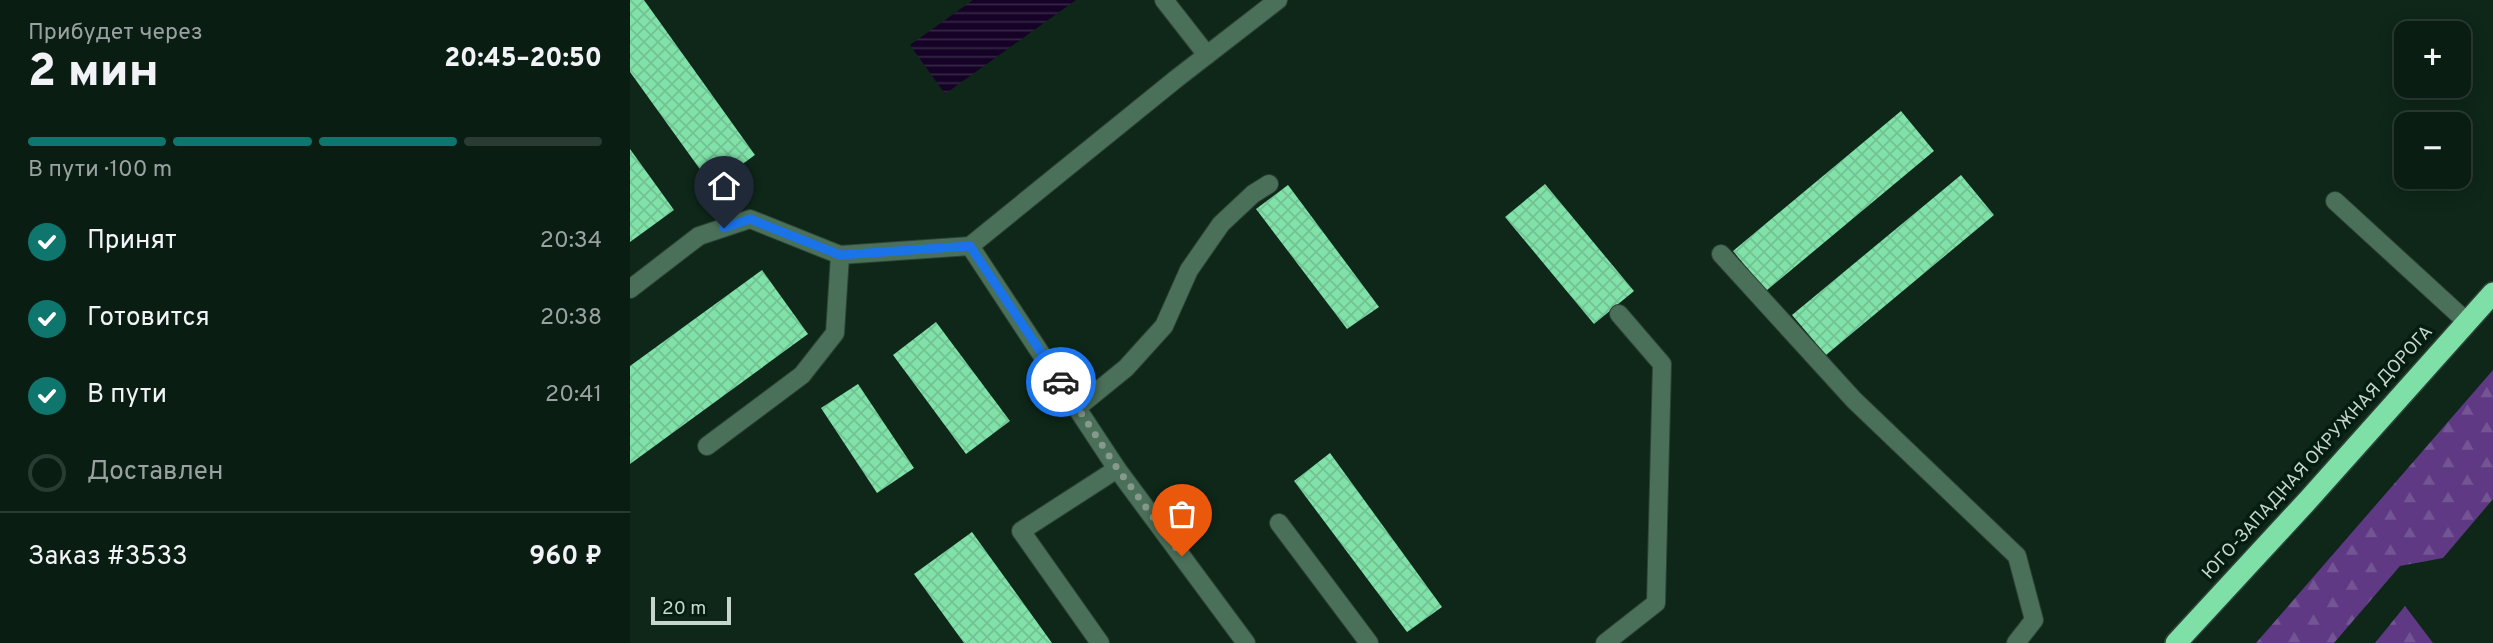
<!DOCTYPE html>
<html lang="ru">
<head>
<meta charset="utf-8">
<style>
	:root { --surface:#0a1d13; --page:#13261c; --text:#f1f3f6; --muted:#99a2a0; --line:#2a3b33; --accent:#0f766e }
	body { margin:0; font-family:Overpass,sans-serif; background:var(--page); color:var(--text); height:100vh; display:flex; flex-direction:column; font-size:26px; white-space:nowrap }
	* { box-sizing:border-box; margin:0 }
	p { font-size:23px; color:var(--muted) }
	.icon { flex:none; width:38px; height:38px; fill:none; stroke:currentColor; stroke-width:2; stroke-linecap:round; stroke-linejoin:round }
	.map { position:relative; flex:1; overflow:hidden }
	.sheet { display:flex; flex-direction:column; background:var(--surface); width:630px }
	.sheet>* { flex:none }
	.buttons { position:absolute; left:1764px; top:21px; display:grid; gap:14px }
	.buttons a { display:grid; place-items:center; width:77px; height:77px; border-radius:14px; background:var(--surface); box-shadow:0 4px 18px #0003,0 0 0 2px var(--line); font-size:35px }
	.scale { position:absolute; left:21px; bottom:18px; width:80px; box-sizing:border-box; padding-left:7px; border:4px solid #c7d6cc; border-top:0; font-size:19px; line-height:24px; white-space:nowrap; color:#c7d6cc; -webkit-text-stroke:5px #051d10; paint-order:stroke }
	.pin { position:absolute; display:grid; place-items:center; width:60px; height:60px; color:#fff; margin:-72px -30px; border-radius:50% 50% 50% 0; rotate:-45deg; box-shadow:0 0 7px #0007 }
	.pin .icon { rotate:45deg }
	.courier { position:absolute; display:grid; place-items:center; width:70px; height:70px; margin:-35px; border:5px solid #1a73e8; border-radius:50%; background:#fff; color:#222; box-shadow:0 2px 9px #0007 }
	.overview em { font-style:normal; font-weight:800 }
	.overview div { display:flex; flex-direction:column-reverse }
	.overview { display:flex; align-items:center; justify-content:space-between; height:119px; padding:0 28px }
	h1 { font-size:46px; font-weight:800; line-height:52px }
	.bar { display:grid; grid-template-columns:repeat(4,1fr); gap:10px 7px; align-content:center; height:84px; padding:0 28px }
	.bar i { height:9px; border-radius:5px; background:var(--line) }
	.bar .selected { background:var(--accent) }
	.bar p { grid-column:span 4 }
	.line { display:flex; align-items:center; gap:18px; padding:0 28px; border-top:2px solid var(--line) }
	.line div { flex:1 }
	ol { padding:0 28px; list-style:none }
	li { display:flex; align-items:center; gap:21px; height:77px }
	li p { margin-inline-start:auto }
	li .icon { padding:7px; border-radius:50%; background:var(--accent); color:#fff; stroke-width:4 }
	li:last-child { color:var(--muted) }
	li i { width:38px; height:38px; border:4px solid var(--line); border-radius:50% }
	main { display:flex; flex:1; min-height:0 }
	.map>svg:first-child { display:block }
	.forest { fill:url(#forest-firs) }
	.water { fill:url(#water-rules) }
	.building { fill:url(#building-cross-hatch) }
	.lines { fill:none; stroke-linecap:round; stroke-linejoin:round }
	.minor-casing { stroke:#2c4336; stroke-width:20 }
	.highway-casing { stroke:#2c4336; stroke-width:24 }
	.minor { stroke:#4b7059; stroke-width:18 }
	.highway { stroke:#7ee0a6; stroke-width:21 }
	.done { stroke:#86998d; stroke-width:7; stroke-dasharray:0 12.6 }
	.route { stroke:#1a73e8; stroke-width:9 }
	.labels { text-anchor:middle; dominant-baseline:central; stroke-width:7; stroke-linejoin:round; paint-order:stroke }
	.street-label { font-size:18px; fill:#c7d6cc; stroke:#051d10 }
</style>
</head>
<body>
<main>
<section class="sheet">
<div class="overview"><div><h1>2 мин</h1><p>Прибудет через</p></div><em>20:45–20:50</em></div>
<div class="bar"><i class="selected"></i><i class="selected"></i><i class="selected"></i><i></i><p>В пути · 100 m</p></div>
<ol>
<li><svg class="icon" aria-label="check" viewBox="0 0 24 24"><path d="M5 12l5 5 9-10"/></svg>Принят<p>20:34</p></li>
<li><svg class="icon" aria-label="check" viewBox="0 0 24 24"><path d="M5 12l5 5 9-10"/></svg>Готовится<p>20:38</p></li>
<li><svg class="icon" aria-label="check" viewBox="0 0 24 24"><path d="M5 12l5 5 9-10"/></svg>В пути<p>20:41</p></li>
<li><i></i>Доставлен</li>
</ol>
<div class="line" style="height:91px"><div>Заказ #3533</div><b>960 ₽</b></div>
</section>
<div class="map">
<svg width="1863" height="643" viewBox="0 0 1863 643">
	<defs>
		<pattern id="forest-firs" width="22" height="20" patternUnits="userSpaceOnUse" patternTransform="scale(1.75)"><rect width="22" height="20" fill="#5f3984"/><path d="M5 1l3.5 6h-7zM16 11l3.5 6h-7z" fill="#745594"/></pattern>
		<pattern id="water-rules" width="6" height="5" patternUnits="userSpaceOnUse" patternTransform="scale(1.75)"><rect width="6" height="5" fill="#150226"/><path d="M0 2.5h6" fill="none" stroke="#362644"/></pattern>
		<pattern id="building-cross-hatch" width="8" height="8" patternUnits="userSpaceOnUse" patternTransform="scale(1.75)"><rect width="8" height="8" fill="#80e2a8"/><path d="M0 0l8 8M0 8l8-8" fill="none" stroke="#72c293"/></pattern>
	</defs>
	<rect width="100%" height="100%" fill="#0e2719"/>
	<g class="forest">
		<path d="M1863,370V499L1813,558L1770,566L1704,643H1626Z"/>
		<path d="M1775,606L1803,643H1745Z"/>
	</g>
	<path class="water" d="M343,0H446L315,94L280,45Z"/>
	<g class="building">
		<path d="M0,0H14L125,155L82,186L0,72Z"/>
		<path d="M1271,111L1304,151L1136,291L1103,251Z"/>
		<path d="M0,149L44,210L0,242Z"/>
		<path d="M1331,175L1364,215L1196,355L1162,315Z"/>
		<path d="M915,184L1004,291L964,324L875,217Z"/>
		<path d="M658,185L749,307L717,329L626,209Z"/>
		<path d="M132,270L178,334L0,464V366Z"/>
		<path d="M306,322L380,421L336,454L263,355Z"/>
		<path d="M228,384L284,468L247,493L191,408Z"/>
		<path d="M700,453L812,607L777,632L664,481Z"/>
		<path d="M342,532L422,643H334L284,574Z"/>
	</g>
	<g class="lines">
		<defs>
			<g id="minor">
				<path d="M534,0L577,55"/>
				<path d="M1705,201L1837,322"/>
				<path d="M340,246L487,469L616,643"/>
				<path d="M1091,254L1224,400L1387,556L1404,620L1386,643"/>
				<path d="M0,289L69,236L120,219L210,255L340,246L546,79L648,0"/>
				<path d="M448,407L496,368L534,326L559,270L591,224L623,194L639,184"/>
				<path d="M77,446L172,375L205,333L210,255"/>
				<path d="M649,523L739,643"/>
				<path d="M470,643L391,531L487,469"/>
				<path d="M975,643L1026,603L1032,364L989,314"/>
			</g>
			<path id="highway" d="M1546,643L1679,499L1863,293"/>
		</defs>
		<use href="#minor" class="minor-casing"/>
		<use href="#highway" class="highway-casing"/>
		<use href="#minor" class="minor"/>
		<use href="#highway" class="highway"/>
	</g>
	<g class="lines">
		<path class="done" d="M431,382L487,468L552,556"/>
		<path class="route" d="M94,228L120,219L210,255L340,246L431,382"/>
	</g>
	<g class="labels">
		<g class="street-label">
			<text transform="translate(1688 453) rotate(-48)">ЮГО-ЗАПАДНАЯ ОКРУЖНАЯ ДОРОГА</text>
		</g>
	</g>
</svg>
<div class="buttons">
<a>+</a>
<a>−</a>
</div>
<div class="scale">20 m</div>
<div class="pin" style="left:552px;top:556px;background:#ea580c"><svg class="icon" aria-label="bag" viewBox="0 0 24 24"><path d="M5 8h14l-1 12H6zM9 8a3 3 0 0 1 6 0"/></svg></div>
<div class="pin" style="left:94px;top:228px;background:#1f2937"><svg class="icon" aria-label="home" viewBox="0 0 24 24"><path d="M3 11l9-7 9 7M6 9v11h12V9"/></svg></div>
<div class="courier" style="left:431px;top:382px"><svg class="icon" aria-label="car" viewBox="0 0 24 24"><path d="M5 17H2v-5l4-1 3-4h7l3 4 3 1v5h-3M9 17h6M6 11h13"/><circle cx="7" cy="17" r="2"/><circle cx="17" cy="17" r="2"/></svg></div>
</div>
</main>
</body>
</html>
